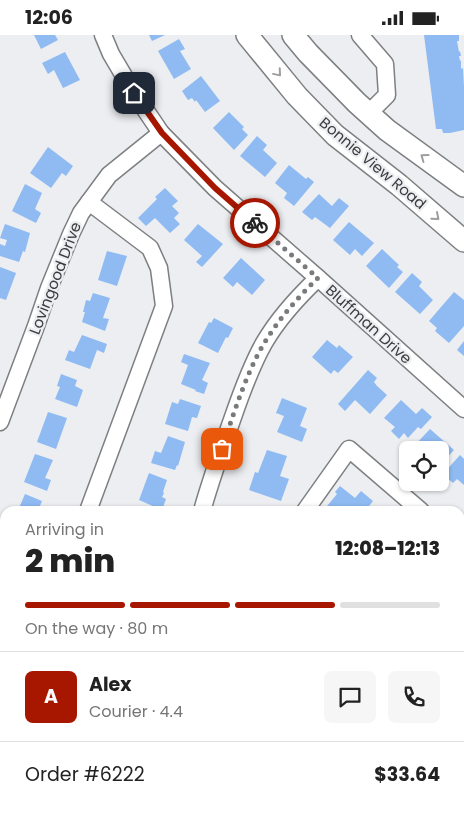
<!DOCTYPE html>
<html lang="en">
<head>
<meta charset="utf-8">
<style>
	:root { --surface:#fff; --page:#f6f6f6; --text:#222; --muted:#767676; --line:#e0e0e0; --accent:#a71700 }
	body { margin:0; font-family:Poppins,sans-serif; background:var(--page); color:var(--text); height:100vh; display:flex; flex-direction:column; font-size:19px; white-space:nowrap }
	* { box-sizing:border-box; margin:0 }
	p { font-size:16px; color:var(--muted) }
	.icon { flex:none; width:28px; height:28px; fill:none; stroke:currentColor; stroke-width:2; stroke-linecap:round; stroke-linejoin:round }
	.map { position:relative; flex:1; overflow:hidden }
	.sheet { position:absolute; left:0px; top:471px; width:465px; height:311px; display:flex; flex-direction:column; background:var(--surface); border-radius:15px 15px 0 0; box-shadow:0 1px 4px #0004 }
	.sheet>* { flex:none }
	.buttons { position:absolute; left:399px; top:406px; display:grid; gap:10px }
	.buttons a { display:grid; place-items:center; width:50px; height:50px; border-radius:8px; background:var(--surface); box-shadow:0 1px 4px #0004; font-size:25px }
	.pin { position:absolute; display:grid; place-items:center; width:42px; height:42px; color:#fff; margin:-21px; border-radius:10px; box-shadow:0 2px 8px #0006 }
	.courier { position:absolute; display:grid; place-items:center; width:50px; height:50px; margin:-25px; border:4px solid #a71700; border-radius:50%; background:#fff; color:#222; box-shadow:0 1px 6px #0007 }
	.overview em { font-style:normal; font-weight:800 }
	.overview div { display:flex; flex-direction:column-reverse }
	.overview { display:flex; align-items:center; justify-content:space-between; height:85px; padding:0 25px }
	h1 { font-size:32px; font-weight:800; line-height:38px }
	.bar { display:grid; grid-template-columns:repeat(4,1fr); gap:8px 5px; align-content:center; height:60px; padding:0 25px }
	.bar i { height:6px; border-radius:4px; background:var(--line) }
	.bar .active { background:var(--accent) }
	.bar p { grid-column:span 4 }
	.line { display:flex; align-items:center; gap:12px; padding:0 25px; border-top:1px solid var(--line) }
	.line div { flex:1 }
	.round { display:grid; place-items:center; flex:none; width:52px; height:52px; border-radius:8px; background:var(--page) }
	.status { display:flex; justify-content:space-between; align-items:center; height:35px; padding:0 25px; background:var(--surface); direction:ltr }
	.status svg { height:14px; fill:currentColor }
	.map>svg:first-child { display:block }
	.built { fill:#dbe2ea }
	.building { fill:#8fbbf2 }
	.lines { fill:none; stroke-linecap:round; stroke-linejoin:round }
	.minor-casing { stroke:#7d7f81; stroke-width:19 }
	.major-casing { stroke:#7d7f81; stroke-width:24 }
	.minor { stroke:#fff; stroke-width:16 }
	.major { stroke:#fff; stroke-width:21 }
	.oneway { stroke:#9d9e9e }
	.done { stroke:#797a7c; stroke-width:5; stroke-dasharray:0 9 }
	.route { stroke:#a71700; stroke-width:6 }
	.labels { text-anchor:middle; dominant-baseline:central; stroke-width:4.5; stroke-linejoin:round; paint-order:stroke }
	.street-label { font-size:15px; fill:#3b3c3d; stroke:#eceef1 }
</style>
</head>
<body>
<div class="status"><b>12:06</b><svg viewBox="0 0 49 12"><path d="M0 12V9h3v3zM5 12V6h3v6zM10 12V3h3v9zM15 12V0h3v12zM26 1h20v11H26zM47 4h2v5h-2z"/></svg></div>
<div class="map">
<svg width="464" height="782" viewBox="0 0 464 782">
	<rect width="100%" height="100%" fill="#eceef1"/>
	<path class="built" d="M460,677L464,680V782H68L72,778H460Z"/>
	<g class="building">
		<path d="M34,0H55L58,5L41,14Z"/>
		<path d="M149,0H165L152,6Z"/>
		<path d="M424,0H459V6H457L459,17L460,16L461,21H459L460,26L461,25V34L463,33L464,51V95L450,98H443L442,94H436Z"/>
		<path d="M179,4L185,14L180,16L191,34L174,44L158,16Z"/>
		<path d="M65,17L80,45L63,53L54,35L48,39L42,28Z"/>
		<path d="M201,41L220,66L205,77L196,65L195,67L192,63L188,65L182,56Z"/>
		<path d="M229,77L244,92L242,94L248,100L234,115L213,93Z"/>
		<path d="M257,101L267,110L263,115L277,128L265,142L240,121Z"/>
		<path d="M48,112L73,131L66,141L62,138L51,153L30,138Z"/>
		<path d="M289,130L306,144L308,142L314,147L294,171L284,163L287,158L275,148Z"/>
		<path d="M25,149L42,158L35,174L41,178L36,188L12,176Z"/>
		<path d="M165,153L178,166L172,171L179,178L174,183L180,189L170,198L155,183L146,191L138,183L157,164L155,162Z"/>
		<path d="M319,159L332,171L339,163L349,171L330,193L315,182L312,185L302,177Z"/>
		<path d="M349,187L374,208L362,221L355,214L350,220L333,205Z"/>
		<path d="M5,189L30,198L25,217L23,216L19,227L0,221V209L5,211L7,205L0,203Z"/>
		<path d="M198,189L223,209L202,232L196,227L202,221L184,205Z"/>
		<path d="M382,214L399,230L397,232L403,237L389,253L366,231Z"/>
		<path d="M107,216L127,221L117,251L98,245Z"/>
		<path d="M241,223L265,245L252,260L237,247L233,252L223,243Z"/>
		<path d="M0,232L16,238L6,265L0,263Z"/>
		<path d="M412,238L422,247L419,251L433,265L420,279L395,257Z"/>
		<path d="M454,257L464,265V291L449,308L435,296L437,293L429,286Z"/>
		<path d="M93,258L110,263L103,283L109,284L105,296L82,287L85,277H83L86,265L90,266Z"/>
		<path d="M214,283L233,293L228,303L226,302L218,318L198,308L209,287L211,288Z"/>
		<path d="M82,300L107,309L104,318L97,315L90,334L65,325L69,315L74,317Z"/>
		<path d="M327,305L337,313L339,310L353,322L338,338L334,335L331,339L312,322Z"/>
		<path d="M464,306V321L457,315Z"/>
		<path d="M184,319L210,328L202,345L208,348L204,359L195,356L196,355L181,349L188,330L181,327Z"/>
		<path d="M368,335L377,343L374,347L377,351L387,360L370,379L355,365L345,376L338,369Z"/>
		<path d="M61,339L77,345L75,351L83,355L77,372L55,364L60,352L57,351Z"/>
		<path d="M282,363L307,373L300,391L307,394L302,407L277,397L284,381L276,378Z"/>
		<path d="M180,364L201,371L197,383L192,382L188,396L165,389L172,367L178,369Z"/>
		<path d="M401,365L416,379L422,373L432,382L421,394L418,392L408,403L404,398L399,404L391,396L395,392L384,383Z"/>
		<path d="M48,377L67,383L56,414L37,407Z"/>
		<path d="M430,394L454,415L440,430V415H421L415,410Z"/>
		<path d="M168,401L185,407L178,431L177,430L175,435L151,428L155,416L161,418Z"/>
		<path d="M267,415L287,421L280,441L289,444L281,466L249,455L255,437L258,438Z"/>
		<path d="M35,419L53,425L45,443L51,445L47,456L24,447Z"/>
		<path d="M460,420L464,424V450L457,444L453,448L443,439Z"/>
		<path d="M149,438L167,445L163,457L164,458L162,462L166,464L162,475L139,465Z"/>
		<path d="M340,451L355,463L361,456L373,466L365,476H323L337,459L335,457Z"/>
		<path d="M25,459L42,466L38,476H17L18,473H19Z"/>
		<path d="M0,490L5,492V528L0,526Z"/>
		<path d="M0,543L5,545V549L0,560Z"/>
		<path d="M464,593V604L460,600Z"/>
		<path d="M5,739V768L3,770L0,768V740L2,742Z"/>
		<path d="M409,778H440L444,782H403Z"/>
	</g>
	<g class="lines">
		<defs>
			<g id="minor">
				<path d="M103,0L111,19L134,58L161,98L215,153L318,243L464,374"/>
				<path d="M360,0L385,29L387,60L369,78"/>
				<path d="M0,387L36,291L49,253L71,199L81,178L109,140L161,98"/>
				<path d="M88,476L164,271L159,233L150,213L89,167"/>
				<path d="M202,476C211,444 222,413 233,382C242,356 251,331 264,308C278,284 298,262 318,243"/>
				<path d="M305,476L349,414L421,476"/>
				<path d="M460,509L464,513"/>
				<path d="M460,654L464,657"/>
				<path d="M0,665L5,656"/>
				<path d="M44,782L48,778"/>
			</g>
			<g id="major">
				<path d="M247,0L297,61L335,100L399,150L464,206"/>
				<path d="M293,0L308,18L357,68L387,95L464,151"/>
			</g>
		</defs>
		<use href="#minor" class="minor-casing"/>
		<use href="#major" class="major-casing"/>
		<use href="#minor" class="minor"/>
		<use href="#major" class="major"/>
	</g>
	<defs><path id="oneway-chevron" d="M-2-3.5L2.5 0L-2 3.5" fill="none" stroke-width="1.6" stroke-linecap="round" stroke-linejoin="round" transform="scale(1.25)"/></defs>
	<g class="oneway">
		<use href="#oneway-chevron" transform="translate(278 38) rotate(50)"/>
		<use href="#oneway-chevron" transform="translate(424 122) rotate(-144)"/>
		<use href="#oneway-chevron" transform="translate(436 182) rotate(41)"/>
	</g>
	<g class="lines">
		<path class="done" d="M222,414C232,383 242,352 256,323C271,293 294,266 318,243L255,188"/>
		<path class="route" d="M134,58L162,98L215,153L255,188"/>
	</g>
	<g class="labels">
		<g class="street-label">
			<text transform="translate(373 128) rotate(40)">Bonnie View Road</text>
			<text transform="translate(55 243) rotate(-69)">Lovingood Drive</text>
			<text transform="translate(369 289) rotate(42)">Bluffman Drive</text>
		</g>
	</g>
</svg>
<div class="buttons">
<a><svg class="icon" aria-label="locate" viewBox="0 0 24 24"><circle cx="12" cy="12" r="6"/><path d="M12 2v4M12 18v4M2 12h4M18 12h4"/></svg></a>
</div>
<div class="pin" style="left:222px;top:414px;background:#ea580c"><svg class="icon" aria-label="bag" viewBox="0 0 24 24"><path d="M5 8h14l-1 12H6zM9 8a3 3 0 0 1 6 0"/></svg></div>
<div class="pin" style="left:134px;top:58px;background:#1f2937"><svg class="icon" aria-label="home" viewBox="0 0 24 24"><path d="M3 11l9-7 9 7M6 9v11h12V9"/></svg></div>
<div class="courier" style="left:255px;top:188px"><svg class="icon" aria-label="bike" viewBox="0 0 24 24"><circle cx="6" cy="16" r="4"/><circle cx="18" cy="16" r="4"/><path d="M6 16l4-8h5l3 8M10 8l3 8H6M13 5h3"/></svg></div>
<section class="sheet">
<div class="overview"><div><h1>2 min</h1><p>Arriving in</p></div><em>12:08–12:13</em></div>
<div class="bar"><i class="active"></i><i class="active"></i><i class="active"></i><i></i><p>On the way · 80 m</p></div>
<div class="line" style="height:90px"><b class="round" style="background:var(--accent);color:#fff">A</b><div><b>Alex</b><p>Courier · 4.4</p></div><a class="round"><svg class="icon" aria-label="chat" viewBox="0 0 24 24"><path d="M4 5h16v11H9l-5 4z"/></svg></a><a class="round"><svg class="icon" aria-label="phone" viewBox="0 0 24 24"><path d="M5 4h4l2 5-3 2q2 4 5 5l2-3 5 2v4C11 20 4 13 5 4z"/></svg></a></div>
<div class="line" style="height:65px"><div>Order #6222</div><b>$33.64</b></div>
</section>
</div>
</body>
</html>
